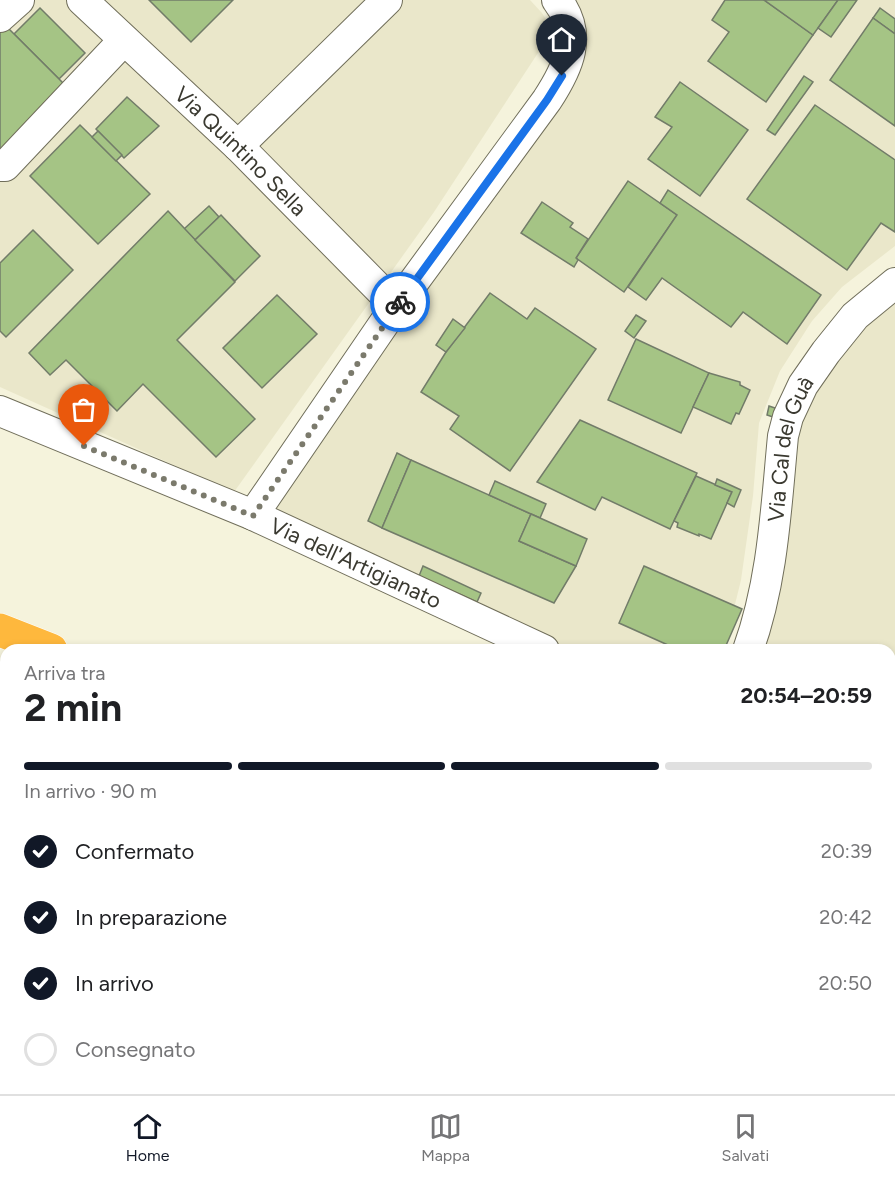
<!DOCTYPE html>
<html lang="it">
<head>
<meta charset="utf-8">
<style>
	:root { --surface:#fff; --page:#f6f6f6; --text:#202124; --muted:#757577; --line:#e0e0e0; --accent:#111827 }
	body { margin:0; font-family:Figtree,sans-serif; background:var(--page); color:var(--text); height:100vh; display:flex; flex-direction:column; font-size:22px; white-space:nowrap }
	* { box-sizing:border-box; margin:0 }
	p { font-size:20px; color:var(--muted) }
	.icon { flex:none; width:33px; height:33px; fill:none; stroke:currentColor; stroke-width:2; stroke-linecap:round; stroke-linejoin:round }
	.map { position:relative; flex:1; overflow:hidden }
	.side { position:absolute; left:0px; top:644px; width:896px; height:452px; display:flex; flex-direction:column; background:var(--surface); border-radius:18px 18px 0 0; box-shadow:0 3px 9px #0003 }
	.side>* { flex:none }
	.pin { position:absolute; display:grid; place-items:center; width:51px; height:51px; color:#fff; margin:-62px -26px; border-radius:50% 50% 50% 0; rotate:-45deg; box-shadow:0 0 6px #0007 }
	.pin .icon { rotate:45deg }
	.courier { position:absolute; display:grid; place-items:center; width:60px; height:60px; margin:-30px; border:4px solid #1a73e8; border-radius:50%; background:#fff; color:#222; box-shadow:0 2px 8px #0007 }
	.overview em { font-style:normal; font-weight:700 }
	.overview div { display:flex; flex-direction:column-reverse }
	.overview { display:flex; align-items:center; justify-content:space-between; height:102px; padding:0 24px }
	h1 { font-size:39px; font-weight:700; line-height:45px }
	.bar { display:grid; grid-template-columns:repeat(4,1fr); gap:9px 6px; align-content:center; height:72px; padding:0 24px }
	.bar i { height:8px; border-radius:4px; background:var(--line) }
	.bar .current { background:var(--accent) }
	.bar p { grid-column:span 4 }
	ol { padding:0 24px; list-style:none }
	li { display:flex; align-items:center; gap:18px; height:66px }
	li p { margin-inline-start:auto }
	li .icon { padding:6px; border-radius:50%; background:var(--accent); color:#fff; stroke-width:4 }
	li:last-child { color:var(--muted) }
	li i { width:33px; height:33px; border:3px solid var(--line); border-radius:50% }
	.dock { display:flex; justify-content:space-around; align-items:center; height:84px; border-top:2px solid var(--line); background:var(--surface); font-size:16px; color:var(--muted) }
	.dock a { display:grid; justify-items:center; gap:3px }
	.dock .current { color:var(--accent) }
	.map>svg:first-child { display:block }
	.built { fill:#eae7ca }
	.green { fill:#fed4bc }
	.building { fill:#a5c485; stroke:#727c69; stroke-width:1.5 }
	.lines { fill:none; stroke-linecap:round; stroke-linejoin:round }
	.minor-casing { stroke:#706e5a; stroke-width:32 }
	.highway-casing { stroke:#fff; stroke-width:34 }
	.path { stroke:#b9b7a5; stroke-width:4; stroke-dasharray:1.5 4.5; stroke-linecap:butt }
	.minor { stroke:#fff; stroke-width:30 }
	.highway { stroke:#feb83d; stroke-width:33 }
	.done { stroke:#7b7a6c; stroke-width:6; stroke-dasharray:0 10.8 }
	.route { stroke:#1a73e8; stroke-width:8 }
	.labels { text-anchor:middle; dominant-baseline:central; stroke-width:6; stroke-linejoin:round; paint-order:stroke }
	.street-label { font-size:22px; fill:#3a3930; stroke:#fff }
</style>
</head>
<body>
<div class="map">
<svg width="895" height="1094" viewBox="0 0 895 1094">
	<rect width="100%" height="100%" fill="#f5f3dc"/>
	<g class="built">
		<path d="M0,0H67L371,300L234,492L0,387Z"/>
		<path d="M102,0H530L542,13L553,30L434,212L389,275Z"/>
		<path d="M571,0H895V246L842,287L812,321L780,371L759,423L753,496L741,580L724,649H548L263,505L585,33L582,17Z"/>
		<path d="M895,285V772L890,769V650L764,649L758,642L807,385Z"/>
		<path d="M890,853L895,858V956L890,954Z"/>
	</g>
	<path class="green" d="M6,929V1004L0,989V932Z"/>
	<g class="building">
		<path d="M149,0H233L191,42Z"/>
		<path d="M725,0H764L813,35L766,102L708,61L729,32L712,20Z"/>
		<path d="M764,0H838L813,35Z"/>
		<path d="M838,0H857L831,37L818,28Z"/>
		<path d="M40,8L85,53L59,79L14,34Z"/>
		<path d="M880,8L895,19V34L873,18Z"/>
		<path d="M873,18L895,34V126L830,80Z"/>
		<path d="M3,23L70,90L0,154V26Z"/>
		<path d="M804,76L813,82L775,135L767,130Z"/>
		<path d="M680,82L748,130L700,196L648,159L672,127L655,117Z"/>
		<path d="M127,97L159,126L124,158L96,129Z"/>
		<path d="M815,105L895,160V232L881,223L847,270L747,199Z"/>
		<path d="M80,125L150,194L98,244L30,176Z"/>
		<path d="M98,131L122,155L116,161L92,137Z"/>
		<path d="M628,181L677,215L624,292L576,258Z"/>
		<path d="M668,190L821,295L787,344L743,312L731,327L662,278L646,300L628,287L677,215L660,203Z"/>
		<path d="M542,202L573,223L570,227L588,239L576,258L578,260L574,267L521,233Z"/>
		<path d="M209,206L219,217L195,240L184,229Z"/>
		<path d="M168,211L235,282L177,340L255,419L216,457L143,384L117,411L66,360L50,375L29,353Z"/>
		<path d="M221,215L260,256L235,281L195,240Z"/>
		<path d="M33,230L73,270L6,337L0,331V263Z"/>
		<path d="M490,293L527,319L535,308L596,349L510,471L450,429L459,416L421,392L446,352Z"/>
		<path d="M277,295L317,334L262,388L223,348Z"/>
		<path d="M636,315L646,321L634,338L625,331Z"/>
		<path d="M453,319L465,328L446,352L436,345Z"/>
		<path d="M636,339L709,373L681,433L608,400Z"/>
		<path d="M709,373L740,382V385L750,390L739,414L736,413L731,424L693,407Z"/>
		<path d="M769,406L775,408L773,417L767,415Z"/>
		<path d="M580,420L697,473L670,529L602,497L595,510L537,482Z"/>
		<path d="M397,453L411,460L382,528L368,521Z"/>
		<path d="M411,460L531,514L519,541L576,566L554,603L382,528Z"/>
		<path d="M696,476L732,492L711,539L699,534V536L677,527L678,523L674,521Z"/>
		<path d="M717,479L741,490L734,507L727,503L732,492L715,485Z"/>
		<path d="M495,481L546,504L540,518L489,495Z"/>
		<path d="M531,514L587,539L576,566L519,541Z"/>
		<path d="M423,566L481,593L477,602L419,576Z"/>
		<path d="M644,566L742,609L724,650H679L619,623Z"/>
		<path d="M282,1089H339L344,1094H287Z"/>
	</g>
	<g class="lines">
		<defs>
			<g id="minor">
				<path id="s1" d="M82,0L238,146L396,306"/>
				<path d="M0,17L19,0"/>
				<path d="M238,146L387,0"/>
				<path d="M0,166H5L124,40"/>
				<path id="s2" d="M0,411L253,515L544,650"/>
				<path d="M253,515L396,306L547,100C568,68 584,35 557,0"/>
				<path id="s3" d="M748,650C773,581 776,508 783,436L788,417L803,385L826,352L855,316L895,283"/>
				<path d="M890,784L895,786"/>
				<path d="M477,1094L481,1089"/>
			</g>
			<g id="highway">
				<path d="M0,630L51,650"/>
				<path d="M0,693L6,695"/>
				<path d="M0,732L6,734"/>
				<path d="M0,790L6,792"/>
				<path d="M890,964L895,966"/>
				<path d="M890,1026L895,1028"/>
				<path d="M890,1064L895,1066"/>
				<path d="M797,1089L810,1094"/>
			</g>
		</defs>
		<use href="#minor" class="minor-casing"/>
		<use href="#highway" class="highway-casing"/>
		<path class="path" d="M890,748L895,737"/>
		<use href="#minor" class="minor"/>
		<use href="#highway" class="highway"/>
	</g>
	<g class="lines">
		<path class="done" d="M84,446L253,516L400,302"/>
		<path class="route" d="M400,302L547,100L562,76"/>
	</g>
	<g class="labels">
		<g class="street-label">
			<text stroke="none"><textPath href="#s1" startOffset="219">Via Quintino Sella</textPath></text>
			<text stroke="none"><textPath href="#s3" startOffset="206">Via Cal del Guà</textPath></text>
			<text stroke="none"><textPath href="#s2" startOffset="387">Via dell'Artigianato</textPath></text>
		</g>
	</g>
</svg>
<div class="pin" style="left:84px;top:446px;background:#ea580c"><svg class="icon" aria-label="bag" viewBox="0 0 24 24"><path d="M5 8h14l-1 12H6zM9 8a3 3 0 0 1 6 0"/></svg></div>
<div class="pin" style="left:562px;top:76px;background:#1f2937"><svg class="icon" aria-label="home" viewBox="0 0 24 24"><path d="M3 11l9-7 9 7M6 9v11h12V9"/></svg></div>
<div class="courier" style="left:400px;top:302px"><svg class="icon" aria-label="bike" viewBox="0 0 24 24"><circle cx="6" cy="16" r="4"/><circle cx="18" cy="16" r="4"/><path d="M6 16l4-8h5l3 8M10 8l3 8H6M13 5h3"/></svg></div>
<section class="side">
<div class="overview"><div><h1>2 min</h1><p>Arriva tra</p></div><em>20:54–20:59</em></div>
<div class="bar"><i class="current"></i><i class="current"></i><i class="current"></i><i></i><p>In arrivo · 90 m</p></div>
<ol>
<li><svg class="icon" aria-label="check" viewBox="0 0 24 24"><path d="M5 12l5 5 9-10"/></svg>Confermato<p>20:39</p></li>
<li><svg class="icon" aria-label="check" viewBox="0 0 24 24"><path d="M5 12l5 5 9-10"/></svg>In preparazione<p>20:42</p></li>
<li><svg class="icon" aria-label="check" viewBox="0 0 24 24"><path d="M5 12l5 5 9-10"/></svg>In arrivo<p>20:50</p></li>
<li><i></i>Consegnato</li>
</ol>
</section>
</div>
<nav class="dock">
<a class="current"><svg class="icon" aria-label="home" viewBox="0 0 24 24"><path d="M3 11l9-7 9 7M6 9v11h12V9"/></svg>Home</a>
<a><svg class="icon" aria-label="map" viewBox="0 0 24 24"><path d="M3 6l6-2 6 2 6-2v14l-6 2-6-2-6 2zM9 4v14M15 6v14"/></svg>Mappa</a>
<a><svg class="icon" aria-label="saved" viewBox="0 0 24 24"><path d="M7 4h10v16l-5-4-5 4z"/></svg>Salvati</a>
</nav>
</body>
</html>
